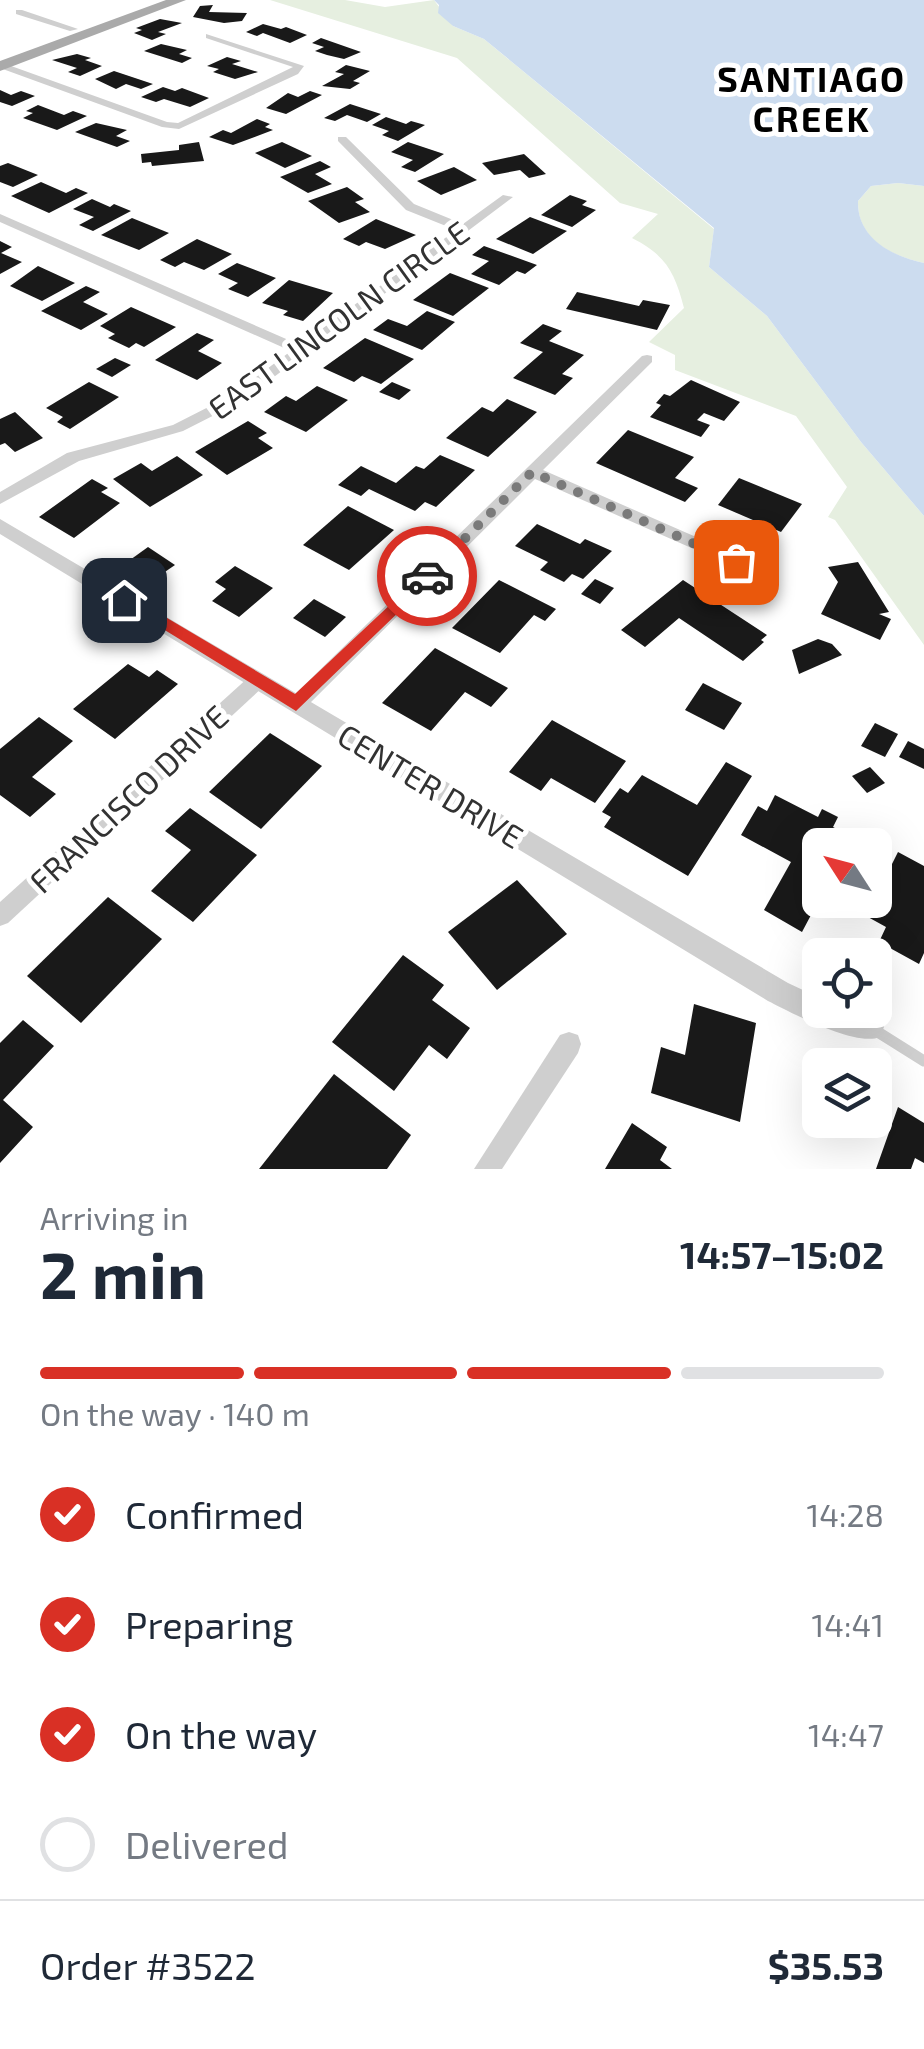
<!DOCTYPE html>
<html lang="en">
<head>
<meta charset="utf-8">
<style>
	:root { --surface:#fff; --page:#f6f6f7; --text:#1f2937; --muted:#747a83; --line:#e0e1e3; --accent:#d93025 }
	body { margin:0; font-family:"Exo 2",sans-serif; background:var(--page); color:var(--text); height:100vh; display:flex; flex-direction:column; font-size:38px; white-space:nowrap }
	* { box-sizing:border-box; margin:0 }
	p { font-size:32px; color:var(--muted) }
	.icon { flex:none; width:55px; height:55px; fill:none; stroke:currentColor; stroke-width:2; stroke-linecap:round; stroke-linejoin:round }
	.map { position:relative; height:1169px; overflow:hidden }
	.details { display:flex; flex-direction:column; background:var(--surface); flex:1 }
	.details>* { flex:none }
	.needle { width:65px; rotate:306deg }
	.controls { position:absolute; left:802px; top:828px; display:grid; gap:20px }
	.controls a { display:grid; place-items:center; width:90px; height:90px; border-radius:15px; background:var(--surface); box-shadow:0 10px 40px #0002; font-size:50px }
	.pin { position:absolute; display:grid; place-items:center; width:85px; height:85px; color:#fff; margin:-42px; border-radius:20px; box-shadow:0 5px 15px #0006 }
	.courier { position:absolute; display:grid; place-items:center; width:100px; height:100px; margin:-50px; border:8px solid #d93025; border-radius:50%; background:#fff; color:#222; box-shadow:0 2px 12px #0007 }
	.summary em { font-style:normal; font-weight:700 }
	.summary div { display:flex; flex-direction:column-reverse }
	.summary { display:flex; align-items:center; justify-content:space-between; height:170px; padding:0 40px }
	h1 { font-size:65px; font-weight:700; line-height:75px }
	.bar { display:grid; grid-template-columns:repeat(4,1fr); gap:15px 10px; align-content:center; height:120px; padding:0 40px }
	.bar i { height:12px; border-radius:8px; background:var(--line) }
	.bar .active { background:var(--accent) }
	.bar p { grid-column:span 4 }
	.line { display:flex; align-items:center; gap:25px; padding:0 40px; border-top:2px solid var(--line) }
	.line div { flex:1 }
	ol { padding:0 40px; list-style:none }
	li { display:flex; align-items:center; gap:30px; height:110px }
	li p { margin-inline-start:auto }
	li .icon { padding:10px; border-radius:50%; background:var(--accent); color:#fff; stroke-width:4 }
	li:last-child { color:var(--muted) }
	li i { width:55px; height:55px; border:5px solid var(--line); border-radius:50% }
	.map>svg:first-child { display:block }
	.green { fill:#e6efe0 }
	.water { fill:#ccdcef }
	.building { fill:#191919 }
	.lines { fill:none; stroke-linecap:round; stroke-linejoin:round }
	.service { stroke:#cfcfcf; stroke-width:11 }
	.minor { fill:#cfcfcf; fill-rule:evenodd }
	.tertiary { fill:#cfcfcf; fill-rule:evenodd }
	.primary { fill:#aaa; fill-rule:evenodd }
	.route { fill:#d93025 }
	.done { stroke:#7a7a7a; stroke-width:10; stroke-dasharray:0 18 }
	.labels { text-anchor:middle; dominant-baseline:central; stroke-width:10; stroke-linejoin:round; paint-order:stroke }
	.street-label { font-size:32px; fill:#323232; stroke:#fff }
	.far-district-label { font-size:35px; font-weight:bold; letter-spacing:2.5px; fill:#000; stroke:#fff }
</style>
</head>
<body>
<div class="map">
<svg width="924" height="1169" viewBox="0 0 924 1169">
	<rect width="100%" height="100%" fill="#fff"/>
	<g class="green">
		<path d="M270,0H345L385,7L434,0L453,26L484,39L714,229L709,267L767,316L861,442L924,516V645L835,520L828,517L847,487L796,416L675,370V355L649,342L684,308C675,273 666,255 632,238L658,214L620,203L457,58Z"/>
		<path d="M898,183L924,186V263C891,256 857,239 858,201L871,186Z"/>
	</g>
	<path class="water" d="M434,0H924V186L898,183L871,186L858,201C857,238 891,256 924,263V516L861,442L767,316L709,267L714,228L484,39L453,26L438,13L439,5Z"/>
	<g class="building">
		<path d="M213,5L209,12L247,13L242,21L224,23L193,17L200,6Z"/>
		<path d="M160,19L182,23L158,32L166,34L152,40L134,33L142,30L136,28Z"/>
		<path d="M263,24L281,29L286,27L307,35L290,43L263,33L257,36L246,32Z"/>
		<path d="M321,38L361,52L344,59L327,55L315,51L324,47L312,43Z"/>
		<path d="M161,44L187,50L179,54L192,58L182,63L144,51Z"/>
		<path d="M77,54L91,58L85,60L102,66L80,76L68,72L77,68L52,60Z"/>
		<path d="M227,57L241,61L232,64L258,72L235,79L213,72L219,69L207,66Z"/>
		<path d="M346,65L370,71L353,81L360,83L350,89L322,86L344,74L335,72Z"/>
		<path d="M114,71L153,84L141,89L126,84L116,89L95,79Z"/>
		<path d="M163,87L175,91L182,88L209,98L190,107L164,99L156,102L141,97Z"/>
		<path d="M0,90L11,95L21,91L35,96L12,106L0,102Z"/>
		<path d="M310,91L322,95L286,114L266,108L288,93L298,97Z"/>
		<path d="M350,104L381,114L367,122L347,115L335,121L324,118Z"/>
		<path d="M38,105L64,115L73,111L87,116L57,130L23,118L33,113L26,111Z"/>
		<path d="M386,117L406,124L411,121L425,125L398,141L382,135L389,131L372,125Z"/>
		<path d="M257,119L270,124L265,127L273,130L233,145L209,137L223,130L231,133Z"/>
		<path d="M96,123L127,130L116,136L130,141L117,147L75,132Z"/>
		<path d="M199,142L204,161L152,166L151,162L142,163L141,154L179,150V145Z"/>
		<path d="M282,142L312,156L285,168L255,153Z"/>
		<path d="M408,142L444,154L415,172L401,167L413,160L391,152Z"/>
		<path d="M524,154L546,174L529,178L520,170L494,175L482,163Z"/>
		<path d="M320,161L331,167L315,174L332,184L308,193L280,177Z"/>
		<path d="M8,163L38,175L13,187L0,182V166Z"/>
		<path d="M454,167L477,180L441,195L417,181Z"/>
		<path d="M41,182L66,193L76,188L88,193L49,213L11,196Z"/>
		<path d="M347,187L364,199L355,202L370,212L339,223L308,201Z"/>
		<path d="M570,195L587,201L582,205L596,210L572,227L541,215Z"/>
		<path d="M92,199L110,207L114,204L131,211L93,231L79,225L94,217L73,209Z"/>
		<path d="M530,217L567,231L533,254L496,239Z"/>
		<path d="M132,218L169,233L139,250L101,235Z"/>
		<path d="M376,219L416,235L385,249L366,242L359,246L343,239Z"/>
		<path d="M197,239L232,254L204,270L184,262L175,267L160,260Z"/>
		<path d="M0,241L12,247L1,253L22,262L0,274Z"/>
		<path d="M484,246L537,265L525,274L517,271L499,285L471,274L489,261L472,255Z"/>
		<path d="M237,263L276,278L248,297L228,289L238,283L218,274Z"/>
		<path d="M38,266L75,283L42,301L10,286Z"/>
		<path d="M450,273L489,288L453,316L413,300Z"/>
		<path d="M289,280L333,293L303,321L283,315L288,311L262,303Z"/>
		<path d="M86,286L100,292L83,302L108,314L81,330L41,311Z"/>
		<path d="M577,292L639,306L643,300L670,305L657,330L566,309Z"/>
		<path d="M131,307L176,327L144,347L136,343L129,348L108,338L115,334L100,326Z"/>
		<path d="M427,311L455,322L422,350L373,330L388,319L407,326Z"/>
		<path d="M543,324L562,331L549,341L584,355L562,374L573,378L555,395L513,378L543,352L520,343Z"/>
		<path d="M197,333L214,340L198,351L222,363L197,380L155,360Z"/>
		<path d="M365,338L414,359L381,384L362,376L354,382L323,368Z"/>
		<path d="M115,358L131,365L112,377L96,369Z"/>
		<path d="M691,380L740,402L724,421L704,413L697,420L710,425L701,437L650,417L661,405L656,403L664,394L670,396Z"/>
		<path d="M89,382L119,397L70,429L57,422L63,417L46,408Z"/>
		<path d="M392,382L411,390L399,400L379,392Z"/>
		<path d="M317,386L348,400L306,432L264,412L286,396L296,401Z"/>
		<path d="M507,399L537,412L488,457L446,438L482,407L493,412Z"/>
		<path d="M15,412L43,438L15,452L5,443L0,445V419Z"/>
		<path d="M248,421L267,433L258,438L273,448L227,475L195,452Z"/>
		<path d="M628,430L694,457L675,478L698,488L685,502L596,463Z"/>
		<path d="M440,455L475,470L436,507L425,502L415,511L369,489L361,496L338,485L361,466L396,483L416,466L424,469Z"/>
		<path d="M177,456L203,475L150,507L113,479L141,463L152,471Z"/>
		<path d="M739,478L802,504L781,532L718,505Z"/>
		<path d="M92,479L108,488L101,492L120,503L74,538L39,517Z"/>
		<path d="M348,506L394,530L349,570L303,545Z"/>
		<path d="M537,524L580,544L585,539L612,551L583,579L572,574L564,582L540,570L548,562L515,546Z"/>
		<path d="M148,547L175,565L156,578L130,560Z"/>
		<path d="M858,562L889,612L879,614L891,619L880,640L821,614L838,582L828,567Z"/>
		<path d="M235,566L273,588L239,617L212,601L226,589L215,582Z"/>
		<path d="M595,579L614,588L600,604L581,594Z"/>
		<path d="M499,580L556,609L545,621L534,615L500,653L452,628Z"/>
		<path d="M683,580L767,635L761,640L764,642L743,661L679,618L645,647L621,630Z"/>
		<path d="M314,599L346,617L325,637L293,618Z"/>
		<path d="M818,639L832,644L842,655L799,674L792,650Z"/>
		<path d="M435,648L508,688L491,707L465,692L431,731L382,703Z"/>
		<path d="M128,664L149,677L157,670L178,684L115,739L73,709Z"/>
		<path d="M703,683L742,703L724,730L685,710Z"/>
		<path d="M39,717L73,741L32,777L56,794L30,817L0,795V749Z"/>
		<path d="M552,720L626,761L595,803L551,778L541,791L509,772Z"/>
		<path d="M875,723L898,734L885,757L861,746Z"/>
		<path d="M270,733L322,766L261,829L209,792Z"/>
		<path d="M908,741L924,749V769L899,757Z"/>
		<path d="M726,762L752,776L688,876L604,827L611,817L602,812L620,788L628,793L642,775L697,805Z"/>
		<path d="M870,767L885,783L867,793L852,776Z"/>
		<path d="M775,795L818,817L822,809L838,817L833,827L852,837L847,845H820V898L802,932L764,910L791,862L741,835L758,806L767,811Z"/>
		<path d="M190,808L257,855L193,922L151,891L191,850L165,831Z"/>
		<path d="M898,852L924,866V953L919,964L879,942L886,927L848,906L851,900H875V860L890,868Z"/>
		<path d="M517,880L567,934L497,990L448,932Z"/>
		<path d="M108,897L162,939L81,1023L27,976Z"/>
		<path d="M403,955L444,985L432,1000L470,1028L447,1059L429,1045L394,1091L332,1042Z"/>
		<path d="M694,1004L756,1023L740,1122L651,1093L661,1047L685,1055Z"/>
		<path d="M23,1020L54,1046L3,1100L33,1127L0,1163V1043Z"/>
		<path d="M334,1074L411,1135L387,1169H259Z"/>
		<path d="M898,1107L924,1123V1163L915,1158L911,1169H876Z"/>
		<path d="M632,1123L667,1147L660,1160L672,1169H605Z"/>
	</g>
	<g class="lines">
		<path class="service" d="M873,1029L924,1061"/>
		<g class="minor">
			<path d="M16,10H22L78,29L70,31L16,14Z"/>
			<path d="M206,34L304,66L298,74L179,129L162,127L0,68V62L167,122L178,123L293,67L206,38Z"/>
			<path d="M338,137H346L414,204L463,224L503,195L513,197L242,401L183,431L79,461L0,504V492L67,453L173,425L232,395L291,351L0,222V214L300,345L456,230L406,210L338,141Z"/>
			<path d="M647,355L652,356V362L543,470L776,572L779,576L776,580H764L535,479L304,709L297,712L290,709L287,704L290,699L642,356Z"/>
			<path d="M257,674L264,676L266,681L264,686L8,923L0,926V902L250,676Z"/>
			<path d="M569,1032L578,1035L581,1044L578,1053L502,1169H474L560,1035Z"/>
		</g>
		<path class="tertiary" d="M0,519L788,983L820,998V1010H859L880,1017L884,1027L880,1037C855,1047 792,1013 768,1001L0,534Z"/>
		<path class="primary" d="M166,0H186L0,71V61Z"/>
	</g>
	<path class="route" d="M427,570L432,572V580L296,711L116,600L124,594L130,596L295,694Z"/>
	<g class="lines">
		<path class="done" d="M427,576L532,472L736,562"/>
	</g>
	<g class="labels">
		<g class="street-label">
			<text transform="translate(338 319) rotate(-36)">EAST LINCOLN CIRCLE</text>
			<text transform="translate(431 785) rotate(31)">CENTER DRIVE</text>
			<text transform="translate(128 798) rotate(-43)">FRANCISCO DRIVE</text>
		</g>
		<g class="far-district-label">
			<text x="812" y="78">SANTIAGO<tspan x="812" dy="40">CREEK</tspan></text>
		</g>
	</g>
</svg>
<div class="controls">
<a><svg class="needle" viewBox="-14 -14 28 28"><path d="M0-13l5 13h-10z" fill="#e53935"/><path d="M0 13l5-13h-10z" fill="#747a83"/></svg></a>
<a><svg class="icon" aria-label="locate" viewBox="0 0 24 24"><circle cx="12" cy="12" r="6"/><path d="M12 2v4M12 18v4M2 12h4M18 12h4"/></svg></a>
<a><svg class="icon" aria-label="layers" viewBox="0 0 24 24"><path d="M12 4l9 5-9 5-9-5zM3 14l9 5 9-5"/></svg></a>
</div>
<div class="pin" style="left:736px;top:562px;background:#ea580c"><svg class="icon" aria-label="bag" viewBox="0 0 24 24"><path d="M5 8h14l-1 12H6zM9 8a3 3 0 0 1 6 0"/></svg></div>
<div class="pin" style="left:124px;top:600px;background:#1f2937"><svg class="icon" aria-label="home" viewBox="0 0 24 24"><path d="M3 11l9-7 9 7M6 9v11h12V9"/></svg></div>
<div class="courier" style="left:427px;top:576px"><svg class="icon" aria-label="car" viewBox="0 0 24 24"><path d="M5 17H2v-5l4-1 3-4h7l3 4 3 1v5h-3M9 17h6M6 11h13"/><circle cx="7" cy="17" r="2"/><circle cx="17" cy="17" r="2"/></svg></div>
</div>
<section class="details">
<div class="summary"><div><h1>2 min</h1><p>Arriving in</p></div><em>14:57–15:02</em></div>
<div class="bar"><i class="active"></i><i class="active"></i><i class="active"></i><i></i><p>On the way · 140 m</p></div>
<ol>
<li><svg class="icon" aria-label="check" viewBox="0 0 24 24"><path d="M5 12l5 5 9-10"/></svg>Confirmed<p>14:28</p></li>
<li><svg class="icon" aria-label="check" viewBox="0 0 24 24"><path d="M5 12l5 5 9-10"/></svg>Preparing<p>14:41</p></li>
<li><svg class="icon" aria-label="check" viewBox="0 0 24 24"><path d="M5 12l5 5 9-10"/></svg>On the way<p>14:47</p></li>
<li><i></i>Delivered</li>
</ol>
<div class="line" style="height:130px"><div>Order #3522</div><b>$35.53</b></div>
</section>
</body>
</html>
